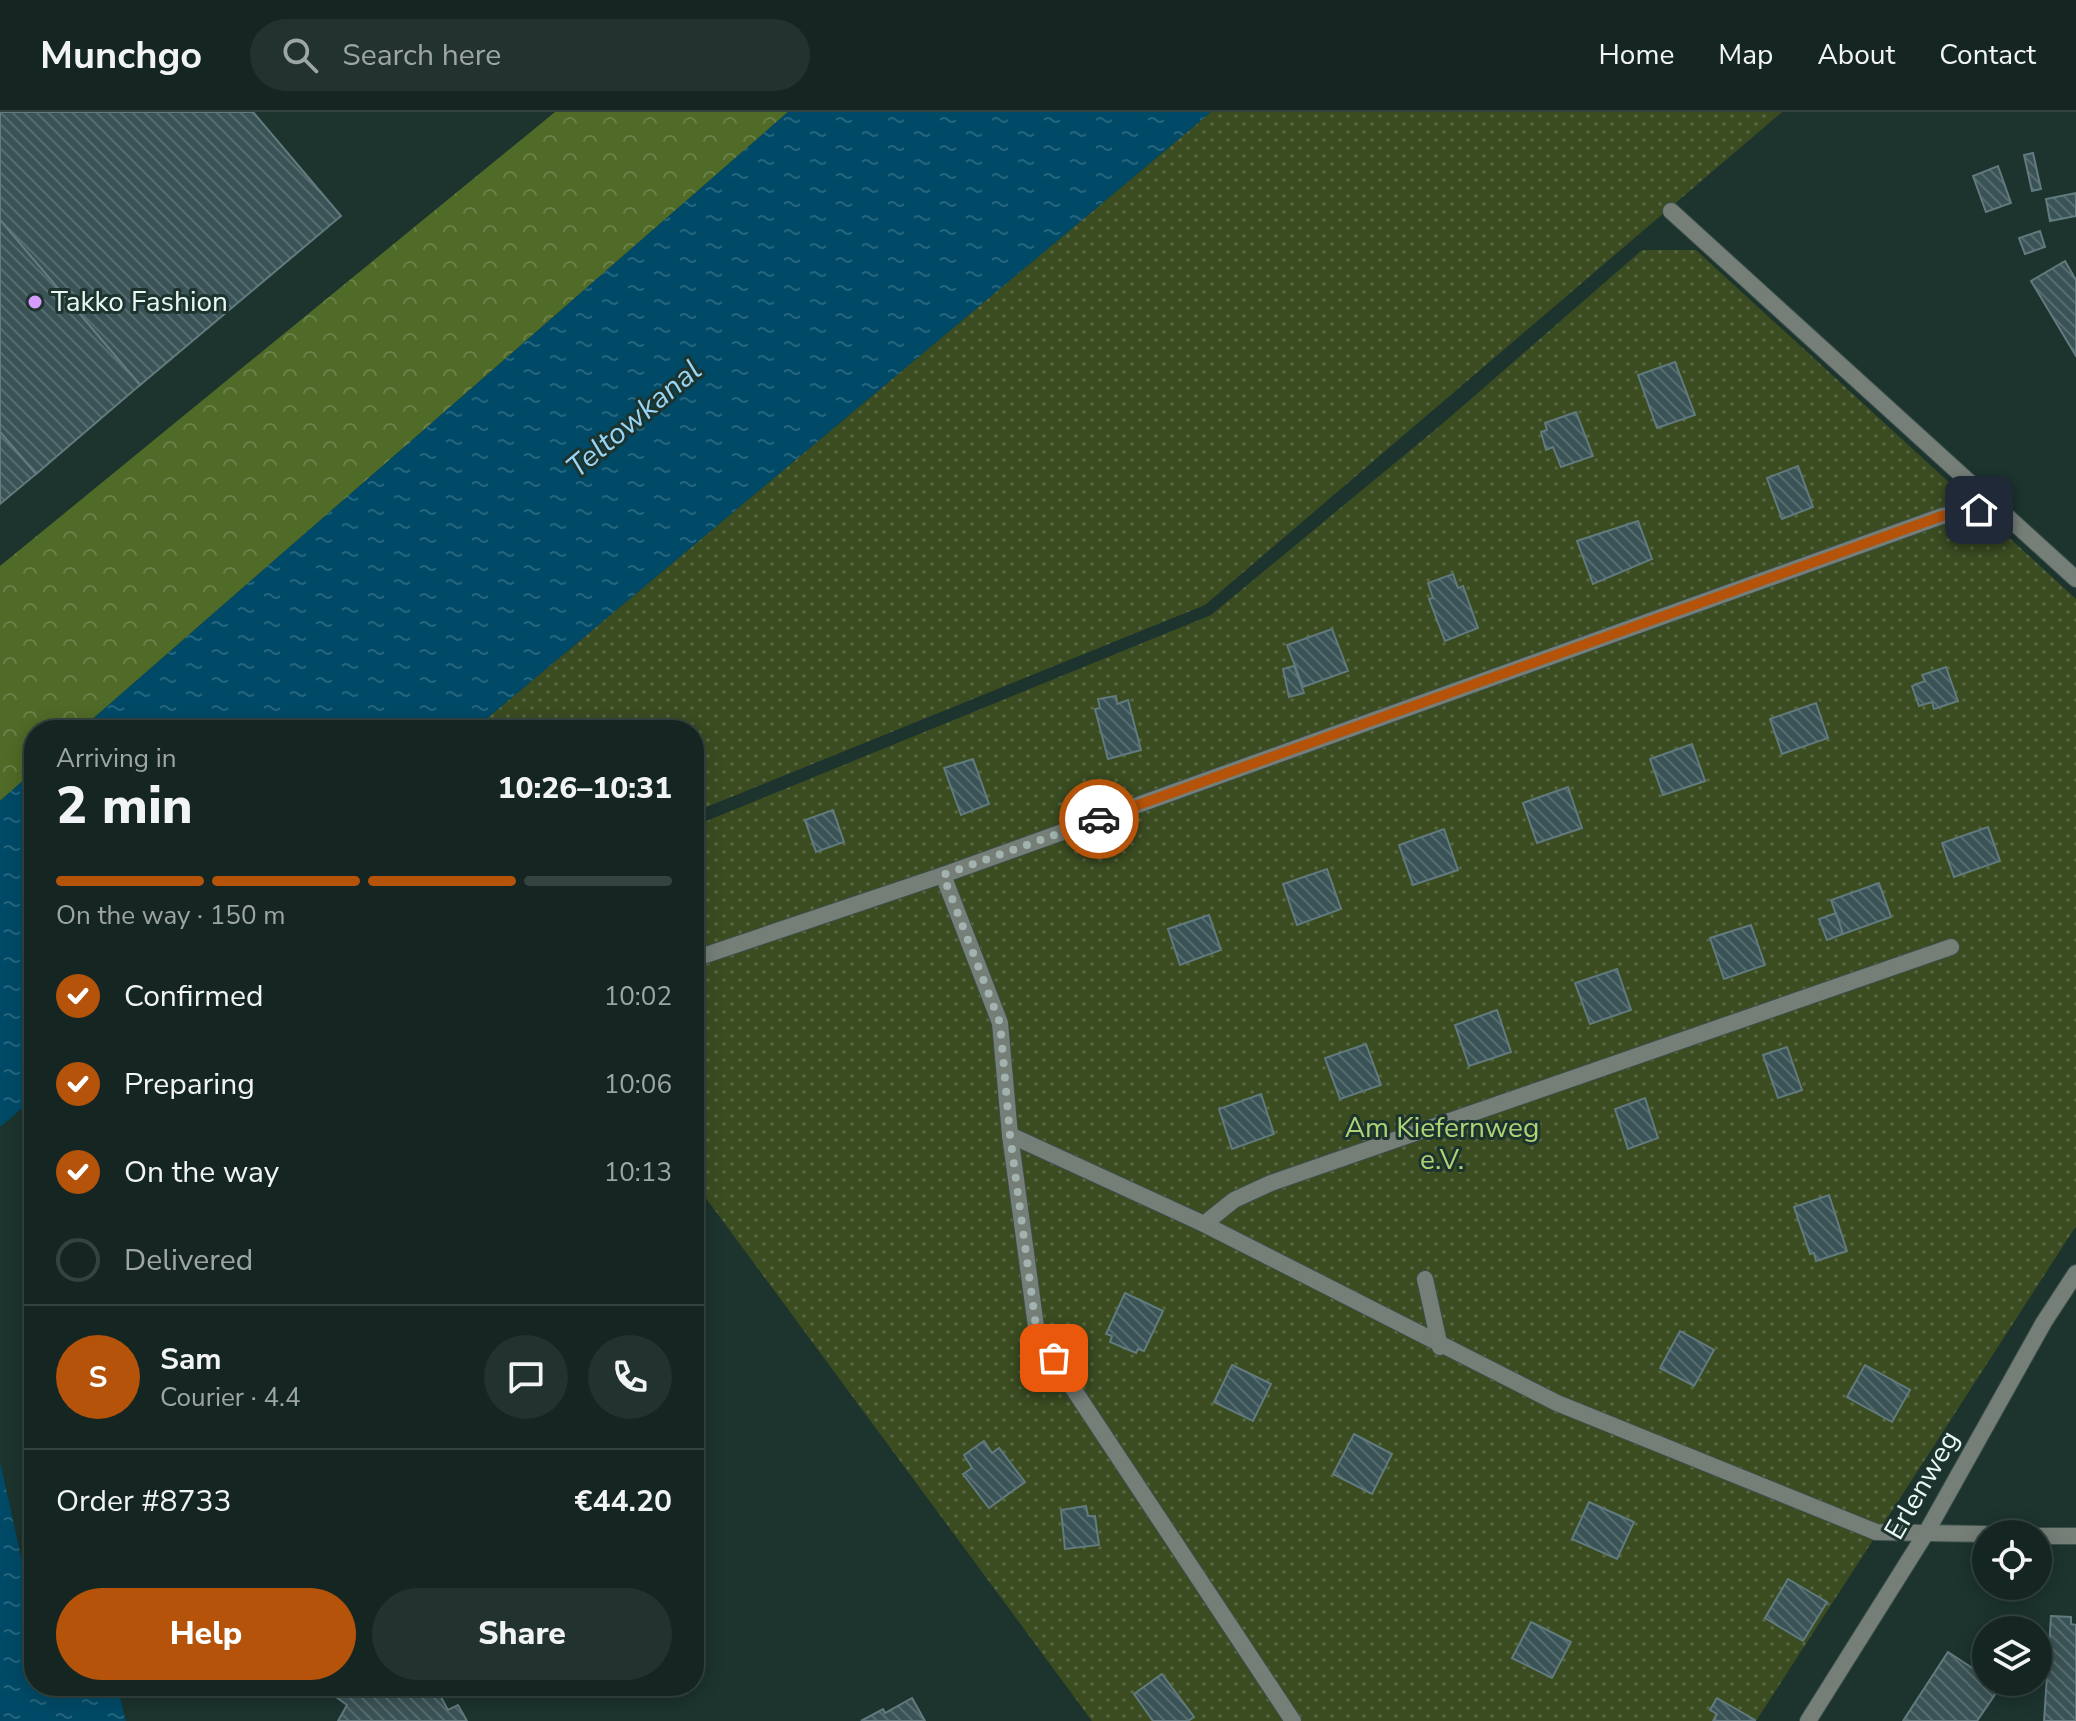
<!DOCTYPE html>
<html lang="en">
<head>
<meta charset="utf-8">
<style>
	:root { --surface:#152622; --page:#22322f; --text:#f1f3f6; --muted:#9da5a5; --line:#344340; --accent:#b45309 }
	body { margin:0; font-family:"Nunito Sans",sans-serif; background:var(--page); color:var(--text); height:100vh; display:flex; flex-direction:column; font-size:30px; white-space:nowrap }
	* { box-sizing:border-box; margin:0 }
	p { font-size:26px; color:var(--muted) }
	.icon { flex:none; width:44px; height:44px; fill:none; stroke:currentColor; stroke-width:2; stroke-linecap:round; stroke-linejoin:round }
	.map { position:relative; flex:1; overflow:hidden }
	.panel { position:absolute; left:24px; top:608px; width:680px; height:976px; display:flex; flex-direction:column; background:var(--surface); border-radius:32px; box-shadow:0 4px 20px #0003,0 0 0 2px var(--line) }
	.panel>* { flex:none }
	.fabs { position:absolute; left:1972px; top:1408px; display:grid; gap:16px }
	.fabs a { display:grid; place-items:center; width:80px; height:80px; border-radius:50%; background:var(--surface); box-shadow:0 4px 20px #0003,0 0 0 2px var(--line); font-size:40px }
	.pin { position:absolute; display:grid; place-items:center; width:68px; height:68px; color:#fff; margin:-34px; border-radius:16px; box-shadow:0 4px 12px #0006 }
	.courier { position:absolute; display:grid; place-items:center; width:80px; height:80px; margin:-40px; border:6px solid #b45309; border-radius:50%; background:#fff; color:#222; box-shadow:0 2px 10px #0007 }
	.head em { font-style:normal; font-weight:800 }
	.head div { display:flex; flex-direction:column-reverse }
	.head { display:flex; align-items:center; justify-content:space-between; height:136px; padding:0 32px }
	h1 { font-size:52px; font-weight:800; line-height:60px }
	.bar { display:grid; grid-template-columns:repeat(4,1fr); gap:12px 8px; align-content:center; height:96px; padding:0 32px }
	.bar i { height:10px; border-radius:6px; background:var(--line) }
	.bar .current { background:var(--accent) }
	.bar p { grid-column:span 4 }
	.line { display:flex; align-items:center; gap:20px; padding:0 32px; border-top:2px solid var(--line) }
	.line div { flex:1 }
	.round { display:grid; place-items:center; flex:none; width:84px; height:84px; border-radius:42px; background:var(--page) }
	ol { padding:0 32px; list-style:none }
	li { display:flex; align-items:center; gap:24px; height:88px }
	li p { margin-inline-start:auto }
	li .icon { padding:8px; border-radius:50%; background:var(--accent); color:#fff; stroke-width:4 }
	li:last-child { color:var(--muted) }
	li i { width:44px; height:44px; border:4px solid var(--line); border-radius:50% }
	.cta { display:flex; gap:16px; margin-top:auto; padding:16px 32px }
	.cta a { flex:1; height:92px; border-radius:48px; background:var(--accent); color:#fff; font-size:32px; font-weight:800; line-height:92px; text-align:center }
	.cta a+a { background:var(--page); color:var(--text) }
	header { display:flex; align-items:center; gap:48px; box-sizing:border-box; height:112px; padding:0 40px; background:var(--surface); border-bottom:2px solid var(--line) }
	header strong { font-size:38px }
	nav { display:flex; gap:44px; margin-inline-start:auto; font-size:28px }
	.search { width:560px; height:72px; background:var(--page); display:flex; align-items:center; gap:20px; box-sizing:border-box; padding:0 28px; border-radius:44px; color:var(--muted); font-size:30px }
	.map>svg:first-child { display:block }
	.grass { fill:url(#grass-dots) }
	.forest { fill:url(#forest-crowns) }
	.water { fill:url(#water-ripples) }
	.building { fill:url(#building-back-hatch); stroke:#617b7e; stroke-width:2 }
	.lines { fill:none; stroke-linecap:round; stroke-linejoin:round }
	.lane-casing { stroke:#394f4a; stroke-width:18 }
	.street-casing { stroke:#394f4a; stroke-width:18 }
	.lane { stroke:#767e78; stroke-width:16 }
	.street { stroke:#767e78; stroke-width:16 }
	.done { stroke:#a2b3af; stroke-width:8; stroke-dasharray:0 14.4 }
	.route { stroke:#b45309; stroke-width:10 }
	.poi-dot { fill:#d59cfb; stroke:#1c332e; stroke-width:3 }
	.labels { text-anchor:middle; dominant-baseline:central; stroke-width:6; stroke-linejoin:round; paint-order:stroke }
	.poi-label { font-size:28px; fill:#eaf8f5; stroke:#1c332e; text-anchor:start }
	.park-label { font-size:28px; fill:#add375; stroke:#1c332e }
	.street-label { font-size:28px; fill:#eaf8f5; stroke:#1c332e }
	.water-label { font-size:30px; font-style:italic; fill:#98d5f5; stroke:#1c332e }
</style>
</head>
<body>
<header>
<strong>Munchgo</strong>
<div class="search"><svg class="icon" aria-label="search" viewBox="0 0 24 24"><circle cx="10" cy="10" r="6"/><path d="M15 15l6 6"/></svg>Search here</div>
<nav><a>Home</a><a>Map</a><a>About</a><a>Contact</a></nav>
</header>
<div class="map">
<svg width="2076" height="1609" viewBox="0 0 2076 1609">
	<defs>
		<pattern id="grass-dots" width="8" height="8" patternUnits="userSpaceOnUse" patternTransform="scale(2)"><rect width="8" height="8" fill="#3b4c21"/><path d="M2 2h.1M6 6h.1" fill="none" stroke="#586742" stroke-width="1.8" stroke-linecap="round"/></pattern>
		<pattern id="forest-crowns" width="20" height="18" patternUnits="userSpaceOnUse" patternTransform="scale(2)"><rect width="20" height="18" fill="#506a27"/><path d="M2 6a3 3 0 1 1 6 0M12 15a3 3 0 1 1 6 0" fill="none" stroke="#698047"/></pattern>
		<pattern id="water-ripples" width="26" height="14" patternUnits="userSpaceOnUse" patternTransform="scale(2)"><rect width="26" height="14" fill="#004a67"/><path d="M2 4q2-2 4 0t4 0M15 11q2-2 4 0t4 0" fill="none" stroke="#25657d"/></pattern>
		<pattern id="building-back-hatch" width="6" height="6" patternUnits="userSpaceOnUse" patternTransform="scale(2)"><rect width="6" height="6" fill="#3a5356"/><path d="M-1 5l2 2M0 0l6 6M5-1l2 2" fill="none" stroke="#576c6f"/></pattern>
	</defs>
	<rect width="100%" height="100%" fill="#1c332e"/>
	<g class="grass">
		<path d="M1211,0H1782L1205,493L694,700V618H473Z"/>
		<path d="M1642,138H1696L2076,487V1114L1756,1609H1092L694,1070V714L1211,503L1442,312Z"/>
	</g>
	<path class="forest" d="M555,0H788L80,618H34V659L0,689V454Z"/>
	<g class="water">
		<path d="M788,0H1211L473,618H80Z"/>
		<path d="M34,659V986L0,1015V689Z"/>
		<path d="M0,1350L28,1476L34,1482V1574H117L126,1609H0Z"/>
	</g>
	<g class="building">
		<path d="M0,0H253L341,104L140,273L0,108Z"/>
		<path d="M2033,41L2041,77L2032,79L2024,43Z"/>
		<path d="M1998,54L2011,91L1986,100L1973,64Z"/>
		<path d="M2076,81V104L2050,109L2046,87Z"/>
		<path d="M0,108L140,273L36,362L0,320Z"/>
		<path d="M2040,119L2045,135L2025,142L2019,126Z"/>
		<path d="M2065,149L2076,168V244L2031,169Z"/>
		<path d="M1675,250L1695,303L1657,316L1638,263Z"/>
		<path d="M1576,300L1593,344L1561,355L1553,335L1546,338L1541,320L1547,318L1545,311Z"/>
		<path d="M0,320L36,362L0,392Z"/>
		<path d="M1798,354L1813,395L1782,407L1767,366Z"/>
		<path d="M1638,409L1652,447L1593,472L1577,429Z"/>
		<path d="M1453,462L1458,476L1463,474L1478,516L1445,529L1429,487L1433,486L1428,471Z"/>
		<path d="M1332,517L1348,559L1303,575L1287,533Z"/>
		<path d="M1294,554L1304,581L1289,585L1283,557Z"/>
		<path d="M1946,555L1958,589L1934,597L1932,590L1919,594L1912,574L1925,569L1922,563Z"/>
		<path d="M1116,584L1117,592L1128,588L1141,638L1108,647L1095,597L1100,596L1098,587Z"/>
		<path d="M1816,591L1828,626L1782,642L1770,607Z"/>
		<path d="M1692,632L1705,669L1663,683L1650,647Z"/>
		<path d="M973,647L989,692L961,703L944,656Z"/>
		<path d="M1568,675L1582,716L1537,731L1523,691Z"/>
		<path d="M833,698L844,730L816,740L805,708Z"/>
		<path d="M1988,715L2000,749L1954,765L1942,731Z"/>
		<path d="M1444,717L1458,758L1413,773L1399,733Z"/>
		<path d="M1327,757L1341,797L1297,813L1283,772Z"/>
		<path d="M1879,771L1891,805L1843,822L1831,788Z"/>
		<path d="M1836,801L1843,822L1827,828L1819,807Z"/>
		<path d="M1209,803L1221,838L1180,853L1168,817Z"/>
		<path d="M1751,813L1765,853L1724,867L1710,826Z"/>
		<path d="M1617,857L1631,898L1590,912L1575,871Z"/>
		<path d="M1497,898L1511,940L1469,954L1455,913Z"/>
		<path d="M1366,932L1381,973L1340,987L1325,946Z"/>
		<path d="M1787,935L1802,978L1778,986L1763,943Z"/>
		<path d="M1261,982L1274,1022L1232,1037L1219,997Z"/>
		<path d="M1645,986L1658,1026L1628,1037L1615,997Z"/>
		<path d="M1829,1083L1847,1139L1816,1149L1814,1141L1810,1142L1794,1095Z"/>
		<path d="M1125,1181L1163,1199L1144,1239L1138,1237L1136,1241L1110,1230L1112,1224L1106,1222Z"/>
		<path d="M1680,1219L1714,1238L1694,1274L1660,1256Z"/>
		<path d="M1232,1253L1271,1272L1253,1309L1214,1290Z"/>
		<path d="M1865,1253L1910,1278L1892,1310L1847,1285Z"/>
		<path d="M1354,1322L1392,1342L1372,1382L1333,1362Z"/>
		<path d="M984,1329L992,1341L999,1336L1025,1370L989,1396L963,1362L972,1356L964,1343Z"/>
		<path d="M1589,1390L1634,1410L1617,1447L1572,1427Z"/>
		<path d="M1086,1394L1088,1404H1095L1099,1433L1065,1437L1061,1398Z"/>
		<path d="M1788,1467L1827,1490L1803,1529L1765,1506Z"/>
		<path d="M2051,1504L2071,1505V1512L2076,1513V1609H2044Z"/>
		<path d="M1531,1510L1571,1530L1552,1566L1512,1546Z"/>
		<path d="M1948,1540L1986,1565V1570L2000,1575L1977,1609H1903Z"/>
		<path d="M1162,1562L1194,1605L1188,1609H1153L1134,1582Z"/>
		<path d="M321,1574H422L430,1579L436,1576L448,1598L458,1593L467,1609H338L347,1593Z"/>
		<path d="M912,1586L925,1609H861L883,1597L885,1601Z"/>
		<path d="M1717,1586L1755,1608V1609H1713L1717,1602L1710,1598Z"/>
	</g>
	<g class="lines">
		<defs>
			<g id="lane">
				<path d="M943,763L1000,911L1010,1023L1037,1222L1293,1609"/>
				<path d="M694,847L943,763L1942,404L1997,395"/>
				<path d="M1010,1023L1204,1112L1557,1291L1876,1420L1926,1421"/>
				<path d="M1204,1112L1234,1088L1271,1071L1951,835"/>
				<path d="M1425,1167L1440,1235"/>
			</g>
			<g id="street">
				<path d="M1671,99L2076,467"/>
				<path d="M1926,1421L1986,1422"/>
				<path d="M2038,1424H2076"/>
				<path d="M1808,1609L1926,1421L2044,1210L2076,1161"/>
			</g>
		</defs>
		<use href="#lane" class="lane-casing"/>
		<use href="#street" class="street-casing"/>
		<use href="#lane" class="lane"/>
		<use href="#street" class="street"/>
	</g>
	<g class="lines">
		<path class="done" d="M1054,1246L1037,1222L1010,1023L1000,911L943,763L1099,707"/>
		<path class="route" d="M1099,707L1942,404L1979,398"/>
	</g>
	<circle class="poi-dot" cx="35" cy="190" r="8"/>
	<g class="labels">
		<g class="poi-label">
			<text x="51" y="190">Takko Fashion</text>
		</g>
		<g class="park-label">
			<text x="1442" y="1016">Am Kiefernweg<tspan x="1442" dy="32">e.V.</tspan></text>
		</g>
		<g class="street-label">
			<text transform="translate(1922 1373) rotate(-60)">Erlenweg</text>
		</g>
		<g class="water-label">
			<text transform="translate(634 307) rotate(-40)">Teltowkanal</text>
		</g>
	</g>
</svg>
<div class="fabs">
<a><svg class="icon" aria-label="locate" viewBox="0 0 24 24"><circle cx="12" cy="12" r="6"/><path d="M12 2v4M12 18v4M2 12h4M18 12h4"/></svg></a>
<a><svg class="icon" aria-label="layers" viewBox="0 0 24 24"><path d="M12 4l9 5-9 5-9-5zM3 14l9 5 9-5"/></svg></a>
</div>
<div class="pin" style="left:1054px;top:1246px;background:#ea580c"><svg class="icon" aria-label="bag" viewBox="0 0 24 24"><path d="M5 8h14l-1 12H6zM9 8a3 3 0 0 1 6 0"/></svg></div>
<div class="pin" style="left:1979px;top:398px;background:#1f2937"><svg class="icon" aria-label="home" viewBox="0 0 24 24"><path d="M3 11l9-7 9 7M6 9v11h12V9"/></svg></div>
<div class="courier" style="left:1099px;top:707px"><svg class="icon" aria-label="car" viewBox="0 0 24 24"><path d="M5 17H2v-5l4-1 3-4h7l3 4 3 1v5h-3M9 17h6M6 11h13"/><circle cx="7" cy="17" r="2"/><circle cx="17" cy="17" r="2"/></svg></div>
<section class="panel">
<div class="head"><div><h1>2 min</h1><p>Arriving in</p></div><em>10:26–10:31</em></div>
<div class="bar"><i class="current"></i><i class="current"></i><i class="current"></i><i></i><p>On the way · 150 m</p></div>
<ol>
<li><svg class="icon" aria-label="check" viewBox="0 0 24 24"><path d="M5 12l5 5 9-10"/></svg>Confirmed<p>10:02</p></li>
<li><svg class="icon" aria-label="check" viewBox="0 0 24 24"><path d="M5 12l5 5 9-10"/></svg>Preparing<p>10:06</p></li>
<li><svg class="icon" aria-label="check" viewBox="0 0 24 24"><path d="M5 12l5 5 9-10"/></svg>On the way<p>10:13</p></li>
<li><i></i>Delivered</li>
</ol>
<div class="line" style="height:144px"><b class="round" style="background:var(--accent);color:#fff">S</b><div><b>Sam</b><p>Courier · 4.4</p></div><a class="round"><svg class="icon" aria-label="chat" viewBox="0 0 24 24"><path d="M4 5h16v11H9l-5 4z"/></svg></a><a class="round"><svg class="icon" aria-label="phone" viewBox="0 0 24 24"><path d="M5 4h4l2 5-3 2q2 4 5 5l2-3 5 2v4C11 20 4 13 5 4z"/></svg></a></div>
<div class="line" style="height:104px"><div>Order #8733</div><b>€44.20</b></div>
<div class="cta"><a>Help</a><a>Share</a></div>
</section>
</div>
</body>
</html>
